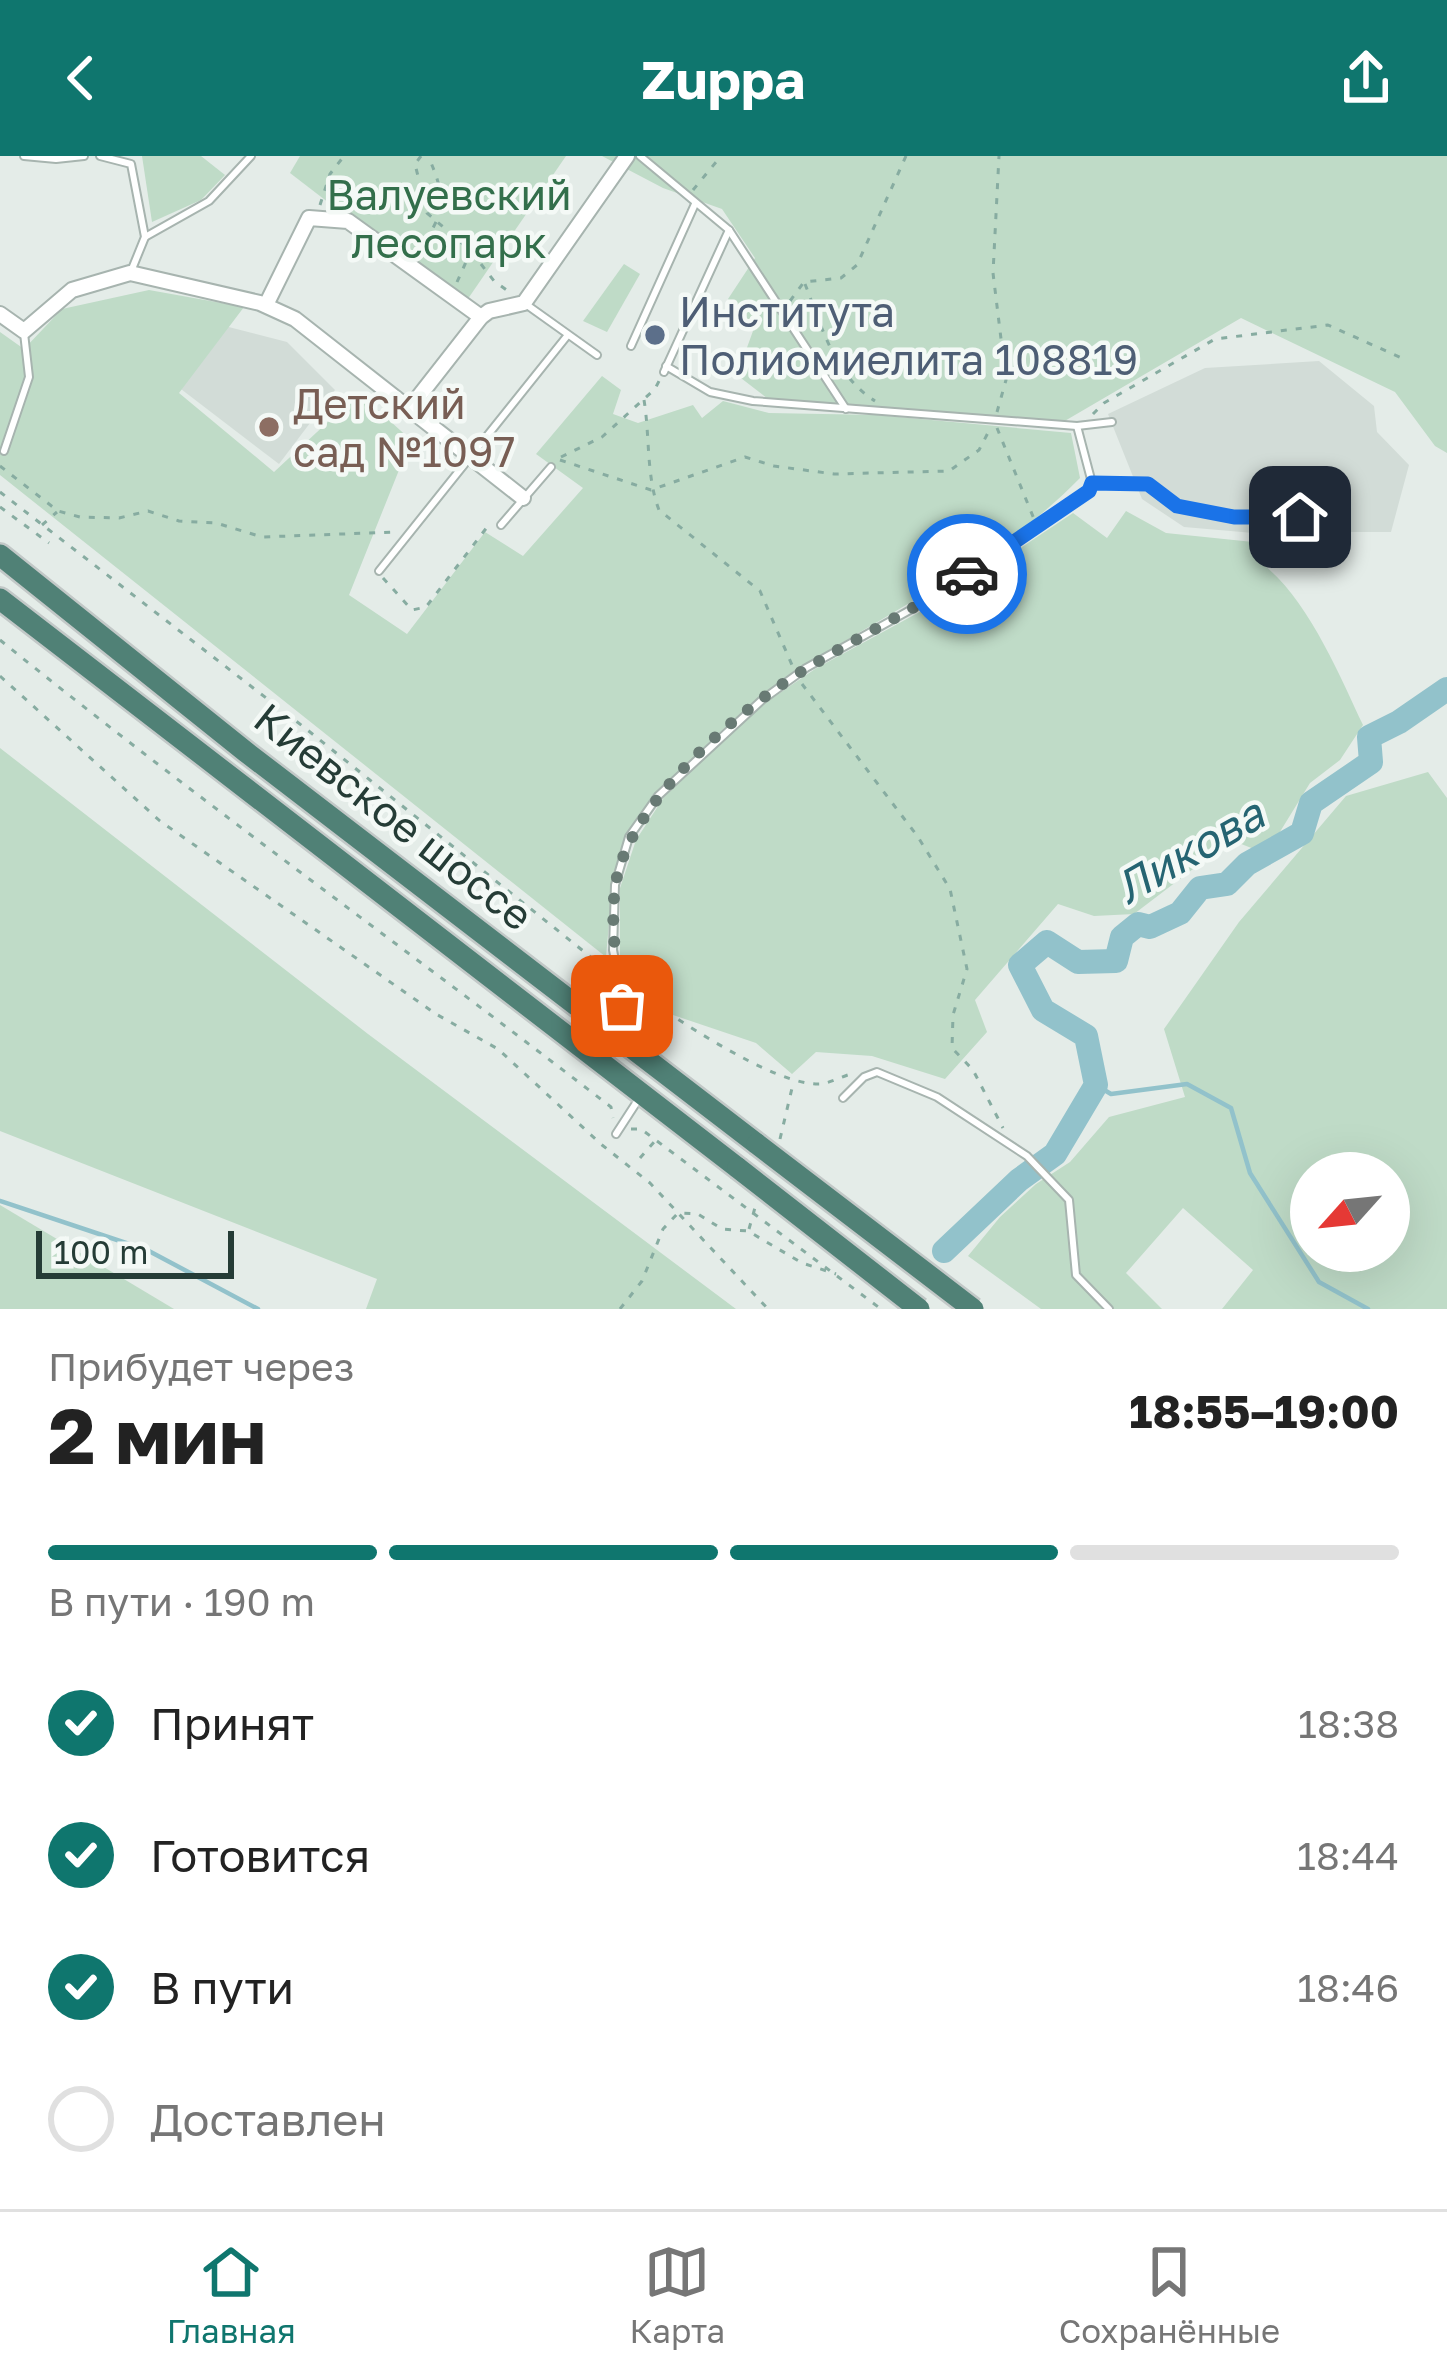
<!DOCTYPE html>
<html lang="ru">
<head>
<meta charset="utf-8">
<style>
	:root { --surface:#fff; --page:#f6f6f6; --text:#222; --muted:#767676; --line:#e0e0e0; --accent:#0f766e }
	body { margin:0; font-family:"Golos Text",sans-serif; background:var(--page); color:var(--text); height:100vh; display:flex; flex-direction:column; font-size:45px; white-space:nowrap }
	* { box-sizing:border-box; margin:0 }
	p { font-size:39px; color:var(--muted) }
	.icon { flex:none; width:66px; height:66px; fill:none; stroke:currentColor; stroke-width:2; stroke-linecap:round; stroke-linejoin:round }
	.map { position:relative; height:1153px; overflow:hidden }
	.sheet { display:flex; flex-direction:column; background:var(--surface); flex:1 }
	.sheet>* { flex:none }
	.needle { width:78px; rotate:243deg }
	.controls { position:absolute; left:1290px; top:996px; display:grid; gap:24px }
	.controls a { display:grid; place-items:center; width:120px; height:120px; border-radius:50%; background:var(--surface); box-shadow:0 12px 48px #0002; font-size:60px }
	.scale { position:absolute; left:36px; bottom:30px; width:198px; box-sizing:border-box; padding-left:12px; border:6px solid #253c36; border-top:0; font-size:33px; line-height:42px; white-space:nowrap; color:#253c36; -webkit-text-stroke:9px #f4f9f6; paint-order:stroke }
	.pin { position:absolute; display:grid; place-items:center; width:102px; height:102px; color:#fff; margin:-51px; border-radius:24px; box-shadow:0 6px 18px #0006 }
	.courier { position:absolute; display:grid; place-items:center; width:120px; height:120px; margin:-60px; border:9px solid #1a73e8; border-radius:50%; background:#fff; color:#222; box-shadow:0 3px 15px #0007 }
	.head em { font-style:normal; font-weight:700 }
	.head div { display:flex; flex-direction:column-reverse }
	.head { display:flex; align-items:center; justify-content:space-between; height:204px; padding:0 48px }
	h1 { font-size:78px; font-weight:700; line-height:90px }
	.bar { display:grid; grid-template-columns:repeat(4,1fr); gap:18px 12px; align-content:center; height:144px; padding:0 48px }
	.bar i { height:15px; border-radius:9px; background:var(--line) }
	.bar .current { background:var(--accent) }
	.bar p { grid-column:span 4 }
	ol { padding:0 48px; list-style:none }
	li { display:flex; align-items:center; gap:36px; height:132px }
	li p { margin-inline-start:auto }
	li .icon { padding:12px; border-radius:50%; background:var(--accent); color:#fff; stroke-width:4 }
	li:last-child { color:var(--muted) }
	li i { width:66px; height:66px; border:6px solid var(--line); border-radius:50% }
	header { display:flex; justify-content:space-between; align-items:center; height:156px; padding:0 48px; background:var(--accent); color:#fff; font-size:54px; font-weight:700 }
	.tabs { display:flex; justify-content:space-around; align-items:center; height:168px; border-top:3px solid var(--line); background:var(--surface); font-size:33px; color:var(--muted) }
	.tabs a { display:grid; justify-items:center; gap:6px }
	.tabs .current { color:var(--accent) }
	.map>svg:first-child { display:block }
	.built { fill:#d2dcd7 }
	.green { fill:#bfdbc7; fill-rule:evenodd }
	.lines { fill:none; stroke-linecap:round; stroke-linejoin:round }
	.stream { stroke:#92c2cb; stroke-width:4.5 }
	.river { stroke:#92c2cb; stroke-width:24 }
	.service-casing { stroke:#a7b4af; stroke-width:10 }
	.minor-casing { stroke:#a7b4af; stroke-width:18 }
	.trunk-casing { stroke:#c2c8c7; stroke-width:26 }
	.path { stroke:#87aca1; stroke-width:3; stroke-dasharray:6 9; stroke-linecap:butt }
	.service { stroke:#fff; stroke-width:6 }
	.minor { stroke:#fff; stroke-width:14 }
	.trunk { stroke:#508176; stroke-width:21 }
	.trunk-bridge-casing { stroke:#c2c8c7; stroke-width:26; stroke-linecap:butt }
	.trunk-bridge { stroke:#508176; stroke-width:21 }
	.done { stroke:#687a74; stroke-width:12; stroke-dasharray:0 21.6 }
	.route { stroke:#1a73e8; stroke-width:15 }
	.service-dot { fill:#5c6f8a; stroke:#f4f9f6; stroke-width:4.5 }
	.education-dot { fill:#8d6e63; stroke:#f4f9f6; stroke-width:4.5 }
	.labels { text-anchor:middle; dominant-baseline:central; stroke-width:9; stroke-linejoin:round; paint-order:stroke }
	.park-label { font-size:42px; fill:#336f4b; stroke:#f4f9f6 }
	.service-label { font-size:42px; fill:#4e5e75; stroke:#f4f9f6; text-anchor:start }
	.education-label { font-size:42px; fill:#785e54; stroke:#f4f9f6; text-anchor:start }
	.street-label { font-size:42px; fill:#253c36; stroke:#f4f9f6 }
	.water-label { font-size:45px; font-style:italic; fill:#256472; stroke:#f4f9f6 }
</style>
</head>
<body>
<header><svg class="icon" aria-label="back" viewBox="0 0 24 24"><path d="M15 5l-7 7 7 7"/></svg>Zuppa<svg class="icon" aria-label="share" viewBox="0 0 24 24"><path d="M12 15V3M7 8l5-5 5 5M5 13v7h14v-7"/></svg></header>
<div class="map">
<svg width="1447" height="1153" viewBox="0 0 1447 1153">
	<rect width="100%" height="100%" fill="#e4ece8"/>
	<g class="built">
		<path d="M217,168L287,186L335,234L279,308L177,230Z"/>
		<path d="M1319,205L1374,250L1377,276L1409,309L1391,376H1343L1301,391V402H1266L1265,378L1184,371L1142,343L1108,258L1205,212Z"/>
	</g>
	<g class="green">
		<path d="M142,0H201L225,19L201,44L152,66Z"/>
		<path d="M300,0H566L463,150L290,17Z"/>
		<path d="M602,0H1447V297L1435,290L1395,236L1241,162L1063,266L772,246L737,219L753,175L728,143L755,102L722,53L663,32Z"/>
		<path d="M624,108L640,118L607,176L583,165Z"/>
		<path d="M149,134L244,151L179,237L274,316L359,237L411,284L349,439L407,478L485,376L523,400L583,332L536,298L602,220L621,234L613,258L638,267L693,249L702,262L723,245L769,257L877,259L1071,277L1080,322C1002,402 903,448 809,507C765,534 726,569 689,606C666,628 639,653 627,684C611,721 610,762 606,801L0,319V176L24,193L62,153Z"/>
		<path d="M1126,355L1166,377L1253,386L1257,404C1305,436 1339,518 1363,569L1340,604L1310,627L1278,679L1254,693L1231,684L1134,758L1094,760L1058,748L975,844L987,876L945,923L872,900L816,896L792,918L756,887L670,858L620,816V732L636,684L664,641L761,550L815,513L947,441L1073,357L1107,382Z"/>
		<path d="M0,592L368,878L736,1153H366L377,1123L0,975Z"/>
		<path d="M1428,616L1447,642V1153H1222L1253,1114L1183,1052L1126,1117L1162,1153H1041L968,1100L1000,1061L1036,1028L1070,1006L1109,961L1185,941L1164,873L1239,766L1346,640ZM1311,1017H1389V1095H1311Z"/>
		<path d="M0,1049L174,1153H0Z"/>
	</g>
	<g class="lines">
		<g class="stream">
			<path d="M1096,929L1111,938L1187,928L1231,952L1250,1017L1319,1126L1368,1153"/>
			<path d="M0,1045L147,1094L258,1153"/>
		</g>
		<path class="river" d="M944,1095L1019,1024L1055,998L1096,929L1086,880L1043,854L1020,809L1047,786L1078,806L1116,805L1122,781L1138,768L1150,771L1180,757L1200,732L1227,728L1247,708L1302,677L1311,647L1371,606L1369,581L1399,566L1447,533"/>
		<defs>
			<g id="service">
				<path d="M24,0L56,3L84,0"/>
				<path d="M100,0L131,8L145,81L132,113"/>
				<path d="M640,0L729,74L846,253"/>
				<path d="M145,81L209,45L251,0"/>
				<path d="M527,149L597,199"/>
				<path d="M631,190L695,48"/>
				<path d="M666,210L710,236L753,245L1077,270L1112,266"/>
				<path d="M664,216L729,74"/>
				<path d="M1077,270L1092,327"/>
				<path d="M4,295L29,221L24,177"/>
				<path d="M501,369L551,311"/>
				<path d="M379,415L567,180"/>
				<path d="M627,865L613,794L615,729L629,681L658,640L762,544L806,512L937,439L1089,335L1092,327L1148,328L1177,350L1234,361H1300L1327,355"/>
				<path d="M843,942L864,921L877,916L937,941L1027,1000L1069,1044L1076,1119L1109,1153"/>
				<path d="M616,978L640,941"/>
			</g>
			<g id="minor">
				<path d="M266,149L309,62L348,65L481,161"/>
				<path d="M0,158L24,175L72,134L130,117L260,147L295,163L523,342"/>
				<path d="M409,253L481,161L489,155L524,147L627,0"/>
			</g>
			<g id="trunk">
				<path d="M0,399L246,596L757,988"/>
				<path d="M0,443L738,1012"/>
			</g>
		</defs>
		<use href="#service" class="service-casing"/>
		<use href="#minor" class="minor-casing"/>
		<use href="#trunk" class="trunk-casing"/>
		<g class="path">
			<path d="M421,0L415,8L427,57L471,95L494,125L508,135"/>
			<path d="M693,34L721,0"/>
			<path d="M320,49L330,18L344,0"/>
			<path d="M416,96C445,60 448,44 428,0"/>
			<path d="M457,126L470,97"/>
			<path d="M805,128C822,171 834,219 875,245"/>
			<path d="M790,145L804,126L841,122L857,109L906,0"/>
			<path d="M644,244C650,280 646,320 659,354L760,435L792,509"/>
			<path d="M997,256L1006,224L993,117L999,0"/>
			<path d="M1093,258L1104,247L1215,183L1328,169L1404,203"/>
			<path d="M997,272L1034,363"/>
			<path d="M561,301L602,281L655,233L660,223"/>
			<path d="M560,304L651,334L745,301L774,310L834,318L949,315L979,294L991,271"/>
			<path d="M0,310L58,355L80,361L119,362L148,355L179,365L216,367L262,381L396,376"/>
			<path d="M0,336L305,572L607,814"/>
			<path d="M0,351L49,387"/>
			<path d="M42,369L57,356"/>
			<path d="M383,422L412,454L426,451L491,366"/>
			<path d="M0,484C199,645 408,794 611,951L613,962"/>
			<path d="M0,520L160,665L436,858L498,893L602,989L650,1027L768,1153"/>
			<path d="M802,528L918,681L950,733L967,813L953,859L952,892L973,914L1003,972"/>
			<path d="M629,830C669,858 773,930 820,928C831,927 844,919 855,917"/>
			<path d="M631,973H641L881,1153"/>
			<path d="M780,983L793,928"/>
			<path d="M640,1002L654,986"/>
			<path d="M749,1073L756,1048"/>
			<path d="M620,1153L642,1125L663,1073L678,1057L698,1058L722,1073L748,1075L802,1107L836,1118"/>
		</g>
		<use href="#service" class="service"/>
		<use href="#minor" class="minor"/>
		<use href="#trunk" class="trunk"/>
		<defs>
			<g id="trunk-bridge">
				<path d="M757,988L973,1153"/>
				<path d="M738,1012L919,1153"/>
			</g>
		</defs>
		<use href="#trunk-bridge" class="trunk-bridge-casing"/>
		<use href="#trunk-bridge" class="trunk-bridge"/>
	</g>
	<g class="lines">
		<path class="done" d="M622,850C617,810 610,773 615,732C625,649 740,552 809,511C861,479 916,453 967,418"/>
		<path class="route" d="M967,418L1089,335L1092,327L1148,328L1177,350L1234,361H1300"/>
	</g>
	<circle class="service-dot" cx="655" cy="179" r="12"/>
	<circle class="education-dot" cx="269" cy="271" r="12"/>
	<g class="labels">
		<g class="park-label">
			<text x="449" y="38">Валуевский<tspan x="449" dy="48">лесопарк</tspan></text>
		</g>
		<g class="service-label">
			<text x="679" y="155">Института<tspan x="679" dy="48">Полиомиелита 108819</tspan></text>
		</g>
		<g class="education-label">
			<text x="293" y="247">Детский<tspan x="293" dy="48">сад №1097</tspan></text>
		</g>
		<g class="street-label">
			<text transform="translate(394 660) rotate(38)">Киевское шоссе</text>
		</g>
		<g class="water-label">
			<text transform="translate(1189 694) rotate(-30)">Ликова</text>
		</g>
	</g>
</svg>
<div class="controls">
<a><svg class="needle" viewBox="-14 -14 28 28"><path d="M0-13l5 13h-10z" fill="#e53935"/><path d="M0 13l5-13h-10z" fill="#767676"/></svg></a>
</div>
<div class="scale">100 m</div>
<div class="pin" style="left:622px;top:850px;background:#ea580c"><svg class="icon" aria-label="bag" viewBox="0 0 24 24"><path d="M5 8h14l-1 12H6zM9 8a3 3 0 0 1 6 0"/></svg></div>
<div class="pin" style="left:1300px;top:361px;background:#1f2937"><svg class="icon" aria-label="home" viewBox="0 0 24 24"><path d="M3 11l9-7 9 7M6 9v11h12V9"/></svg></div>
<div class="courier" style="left:967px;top:418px"><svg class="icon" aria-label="car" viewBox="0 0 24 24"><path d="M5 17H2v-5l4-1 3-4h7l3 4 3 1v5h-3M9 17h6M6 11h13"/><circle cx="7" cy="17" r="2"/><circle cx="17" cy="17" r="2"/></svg></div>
</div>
<section class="sheet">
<div class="head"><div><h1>2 мин</h1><p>Прибудет через</p></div><em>18:55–19:00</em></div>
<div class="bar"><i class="current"></i><i class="current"></i><i class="current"></i><i></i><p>В пути · 190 m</p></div>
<ol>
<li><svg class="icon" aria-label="check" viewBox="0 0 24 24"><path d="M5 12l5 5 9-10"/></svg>Принят<p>18:38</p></li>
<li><svg class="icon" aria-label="check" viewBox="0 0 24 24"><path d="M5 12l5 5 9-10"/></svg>Готовится<p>18:44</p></li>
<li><svg class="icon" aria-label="check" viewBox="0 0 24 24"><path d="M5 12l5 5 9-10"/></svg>В пути<p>18:46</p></li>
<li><i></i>Доставлен</li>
</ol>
</section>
<nav class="tabs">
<a class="current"><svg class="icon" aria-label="home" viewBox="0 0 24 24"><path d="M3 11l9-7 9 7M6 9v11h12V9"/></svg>Главная</a>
<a><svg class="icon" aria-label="map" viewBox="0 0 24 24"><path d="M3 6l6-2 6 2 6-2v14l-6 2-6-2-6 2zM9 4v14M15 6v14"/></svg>Карта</a>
<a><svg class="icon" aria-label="saved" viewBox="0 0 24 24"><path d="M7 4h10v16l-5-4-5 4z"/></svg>Сохранённые</a>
</nav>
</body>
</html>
